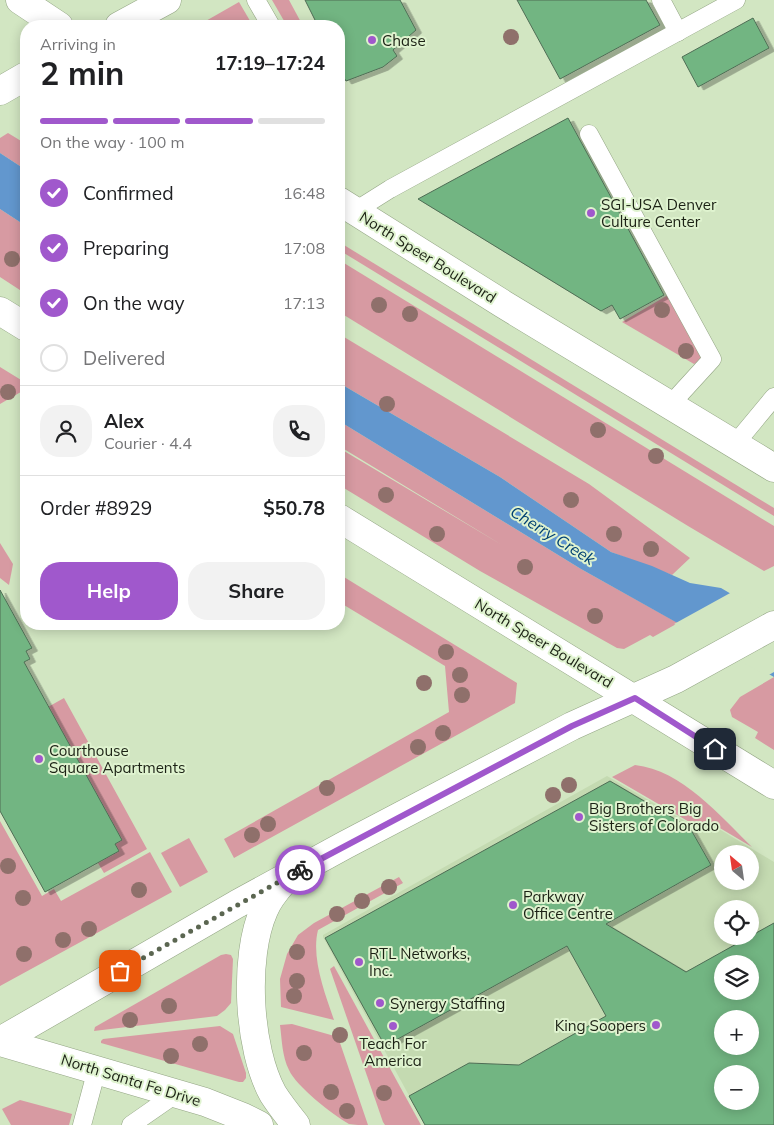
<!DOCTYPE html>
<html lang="en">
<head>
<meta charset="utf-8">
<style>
	:root { --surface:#fff; --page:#f2f2f2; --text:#202124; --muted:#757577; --line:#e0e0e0; --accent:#a058cc }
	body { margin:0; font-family:Mulish,sans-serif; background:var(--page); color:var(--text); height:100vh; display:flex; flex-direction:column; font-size:19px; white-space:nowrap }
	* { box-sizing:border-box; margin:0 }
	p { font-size:16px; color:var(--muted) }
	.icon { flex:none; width:28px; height:28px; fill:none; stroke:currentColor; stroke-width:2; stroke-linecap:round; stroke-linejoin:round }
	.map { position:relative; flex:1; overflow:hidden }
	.panel { position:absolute; left:20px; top:20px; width:325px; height:610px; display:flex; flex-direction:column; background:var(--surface); border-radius:20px; box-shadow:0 2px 12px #0003 }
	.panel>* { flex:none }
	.needle { width:32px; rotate:331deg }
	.fabs { position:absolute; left:714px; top:845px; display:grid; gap:10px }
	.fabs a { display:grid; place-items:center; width:45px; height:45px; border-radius:50%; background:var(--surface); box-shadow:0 2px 12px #0003; font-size:25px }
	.pin { position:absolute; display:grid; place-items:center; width:42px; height:42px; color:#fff; margin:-21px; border-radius:10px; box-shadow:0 2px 8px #0006 }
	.courier { position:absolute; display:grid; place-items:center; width:50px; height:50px; margin:-25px; border:4px solid #a058cc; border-radius:50%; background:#fff; color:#222; box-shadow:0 1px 6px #0007 }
	.head em { font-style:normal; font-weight:700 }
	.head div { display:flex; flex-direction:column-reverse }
	.head { display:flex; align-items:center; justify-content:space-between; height:85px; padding:0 20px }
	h1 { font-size:32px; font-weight:700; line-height:38px }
	.bar { display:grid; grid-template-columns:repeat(4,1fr); gap:8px 5px; align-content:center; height:60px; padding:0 20px }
	.bar i { height:6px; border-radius:4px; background:var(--line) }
	.bar .selected { background:var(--accent) }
	.bar p { grid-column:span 4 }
	.line { display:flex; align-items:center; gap:12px; padding:0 20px; border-top:1px solid var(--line) }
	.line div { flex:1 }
	.round { display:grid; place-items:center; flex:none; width:52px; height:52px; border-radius:20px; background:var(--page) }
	ol { padding:0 20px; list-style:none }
	li { display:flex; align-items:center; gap:15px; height:55px }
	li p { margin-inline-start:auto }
	li .icon { padding:5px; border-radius:50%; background:var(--accent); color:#fff; stroke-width:4 }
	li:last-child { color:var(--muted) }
	li i { width:28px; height:28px; border:2px solid var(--line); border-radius:50% }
	.action { display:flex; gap:10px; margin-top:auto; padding:10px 20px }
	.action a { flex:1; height:58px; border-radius:20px; background:var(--accent); color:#fff; font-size:20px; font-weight:700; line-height:58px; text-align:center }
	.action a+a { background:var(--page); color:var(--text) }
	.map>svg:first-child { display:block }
	.built { fill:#c4dab1; fill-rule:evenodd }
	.green { fill:#d79aa2 }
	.water { fill:#6297ce }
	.pier { fill:#d2e6c2 }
	.building { fill:#72b582; stroke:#4f6d55; fill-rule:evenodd; filter:url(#shadow) }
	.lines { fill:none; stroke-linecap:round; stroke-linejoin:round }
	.lane-casing { stroke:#93a584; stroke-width:19 }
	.secondary-casing { stroke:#93a584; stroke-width:29 }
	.primary-casing { stroke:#93a584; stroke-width:29 }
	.lane { stroke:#fff; stroke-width:18 }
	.secondary { stroke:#fff; stroke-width:28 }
	.primary { stroke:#fff; stroke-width:28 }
	.tree { fill:#8f706b }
	.done { stroke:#5b6651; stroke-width:5; stroke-dasharray:0 9 }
	.route { stroke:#a058cc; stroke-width:6 }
	.poi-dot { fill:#a058cc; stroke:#dff3cf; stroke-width:2 }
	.labels { text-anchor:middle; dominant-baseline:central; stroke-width:4; stroke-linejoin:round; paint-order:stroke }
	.poi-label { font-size:15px; fill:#1b2114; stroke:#dff3cf; text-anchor:start }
	.street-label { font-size:15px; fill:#1b2114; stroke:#dff3cf }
	.water-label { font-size:16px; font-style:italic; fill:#014073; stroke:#dff3cf }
</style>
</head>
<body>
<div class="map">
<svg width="774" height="1125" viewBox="0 0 774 1125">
	<defs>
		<filter id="shadow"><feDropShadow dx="5.5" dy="3" stdDeviation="0" flood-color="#0004"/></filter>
	</defs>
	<rect width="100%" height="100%" fill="#d2e6c2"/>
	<path class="built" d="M607,776L697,828L709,823L774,862V1125H425L323,937V935ZM722,854H750V881H722ZM722,909H750V936H722ZM722,964H750V991H722ZM722,1019H750V1046H722ZM722,1074H750V1101H722Z"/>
	<g class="green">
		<path d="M272,0H289L303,26H287Z"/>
		<path d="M239,2L253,26H197Z"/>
		<path d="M8,133L26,144V170L0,153V138Z"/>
		<path d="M0,209L26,226V294L0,277Z"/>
		<path d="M339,242L774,508V516L339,250Z"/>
		<path d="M339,260L774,526V566L764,571L688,526L339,312Z"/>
		<path d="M668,295L705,358L694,364L622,322Z"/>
		<path d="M339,334L589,484L690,558L672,575L611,552L500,477L346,387L339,381Z"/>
		<path d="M0,367L26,383V389L0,404Z"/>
		<path d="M339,421L581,569L678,623L653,637L650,635L624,649L617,648L480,571L339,485V448L502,545L339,446Z"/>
		<path d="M0,543L13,564L9,585L0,578Z"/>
		<path d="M339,574L517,683L515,703L234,858L224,839L449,712L445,666L339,602Z"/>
		<path d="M774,677V750L755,738L758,732L732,717L730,710L740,697Z"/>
		<path d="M64,698L147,849L104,873L98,863L118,851L115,844L122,840L48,707Z"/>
		<path d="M635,765C682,770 720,816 752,847L708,821L698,827L612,777Z"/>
		<path d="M0,821L42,896L54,889L61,901L150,852L172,892L0,986Z"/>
		<path d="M189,838L208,872L180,887L161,853Z"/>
		<path d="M399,877L403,883L318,930C311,958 325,994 334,1020L281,1007L280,979L287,954L298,935L314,923Z"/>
		<path d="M226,954L231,955L233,959L231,1003L225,1010L217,1016L94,1031L95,1027L221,955Z"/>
		<path d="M334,966L421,1125H385L383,1122L330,969Z"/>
		<path d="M292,1024L338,1037L368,1125C362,1125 354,1125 349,1124C333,1115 296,1086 289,1070C282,1056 282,1040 280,1025Z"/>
		<path d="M220,1026L233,1034L246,1073V1078L243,1082H239L101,1043V1041L103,1039Z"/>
		<path d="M20,1100L72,1114L69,1125H11L2,1109Z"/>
	</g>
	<g class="water">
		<path d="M0,153L26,170V226L0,209Z"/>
		<path d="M339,381L346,387L500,477L611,552L652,566L690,583L721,588L774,619V677L581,569L339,421Z"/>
	</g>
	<path class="pier" d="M732,592L774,617V672L767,676L674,624Z"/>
	<g class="building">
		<path d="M305,0H400L416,30L393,50L397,56L383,67L346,81L339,70V26H318Z"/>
		<path d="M517,0H646L660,25L560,79Z"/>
		<path d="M753,18L769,48L698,87L682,57Z"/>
		<path d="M568,118L664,295L620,319L612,305L601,311L418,199Z"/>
		<path d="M0,590L32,648L26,651L30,659L24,662L122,840L115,844L119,851L45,892L0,811Z"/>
		<path d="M610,781L690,828L711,865L606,924L686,972L774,923V1125H425L409,1096L469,1063L519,1065L606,1016L567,946L385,1046L325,938ZM722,964H750V991H722ZM722,1019H750V1046H722ZM722,1074H750V1101H722Z"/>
	</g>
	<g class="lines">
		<defs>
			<g id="lane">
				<path d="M256,0L271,26"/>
				<path d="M661,0L678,32"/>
				<path d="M589,134L712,359L670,405"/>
				<path d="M355,211L390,189L736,0"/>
				<path d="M735,444L774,397"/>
				<path d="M82,1125L97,1069"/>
				<path d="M131,1125L177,1093"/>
			</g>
			<g id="secondary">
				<path d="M283,882C276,890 268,900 264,910C243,957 248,1049 273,1094C280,1105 288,1115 296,1125"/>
				<path d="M0,1041L237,904L345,845L572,726L676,679L774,625"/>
				<path d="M0,1042L205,1102L243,1117L259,1125"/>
			</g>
			<g id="primary">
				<path d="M20,0L59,26"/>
				<path d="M119,26L167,0"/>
				<path d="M0,91L26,76"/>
				<path d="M339,201L503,304L774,468"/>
				<path d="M0,311L26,327"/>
				<path d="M339,518L774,785"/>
			</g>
		</defs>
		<use href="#lane" class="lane-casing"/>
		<use href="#secondary" class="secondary-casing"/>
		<use href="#primary" class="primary-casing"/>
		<use href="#lane" class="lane"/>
		<use href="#secondary" class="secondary"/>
		<use href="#primary" class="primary"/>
	</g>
	<g class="tree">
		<circle cx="511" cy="37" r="8"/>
		<circle cx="12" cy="259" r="8"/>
		<circle cx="379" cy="305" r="8"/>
		<circle cx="662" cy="310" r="8"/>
		<circle cx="410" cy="314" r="8"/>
		<circle cx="686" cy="351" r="8"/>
		<circle cx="8" cy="392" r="8"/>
		<circle cx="387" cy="404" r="8"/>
		<circle cx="598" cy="430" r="8"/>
		<circle cx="656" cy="456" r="8"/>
		<circle cx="386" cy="495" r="8"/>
		<circle cx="571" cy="500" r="8"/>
		<circle cx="437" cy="534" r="8"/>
		<circle cx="614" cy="534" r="8"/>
		<circle cx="651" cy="549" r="8"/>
		<circle cx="525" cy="567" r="8"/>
		<circle cx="595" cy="616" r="8"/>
		<circle cx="446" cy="652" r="8"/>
		<circle cx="460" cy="675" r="8"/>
		<circle cx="424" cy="683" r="8"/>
		<circle cx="462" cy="695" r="8"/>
		<circle cx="443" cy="733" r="8"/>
		<circle cx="418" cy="747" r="8"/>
		<circle cx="569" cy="785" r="8"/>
		<circle cx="327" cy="788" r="8"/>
		<circle cx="553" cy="795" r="8"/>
		<circle cx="268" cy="824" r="8"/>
		<circle cx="252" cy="835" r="8"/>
		<circle cx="8" cy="866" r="8"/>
		<circle cx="389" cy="887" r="8"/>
		<circle cx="139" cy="890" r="8"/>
		<circle cx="23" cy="898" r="8"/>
		<circle cx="362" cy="901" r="8"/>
		<circle cx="337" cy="914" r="8"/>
		<circle cx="89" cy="929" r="8"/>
		<circle cx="63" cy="940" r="8"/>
		<circle cx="297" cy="952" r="8"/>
		<circle cx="24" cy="954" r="8"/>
		<circle cx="297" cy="981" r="8"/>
		<circle cx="294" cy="996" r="8"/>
		<circle cx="169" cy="1006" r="8"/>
		<circle cx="130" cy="1020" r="8"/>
		<circle cx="340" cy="1035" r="8"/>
		<circle cx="200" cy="1044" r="8"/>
		<circle cx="304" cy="1053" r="8"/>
		<circle cx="171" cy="1056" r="8"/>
		<circle cx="331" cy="1092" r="8"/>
		<circle cx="384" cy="1093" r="8"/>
		<circle cx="347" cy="1111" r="8"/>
	</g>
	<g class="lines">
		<path class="done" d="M120,971L300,870"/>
		<path class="route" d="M300,870L572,726L635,698L715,749"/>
	</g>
	<g class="poi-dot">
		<circle cx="372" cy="40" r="5"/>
		<circle cx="591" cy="213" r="5"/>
		<circle cx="39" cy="759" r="5"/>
		<circle cx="579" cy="817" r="5"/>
		<circle cx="513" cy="905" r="5"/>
		<circle cx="359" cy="962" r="5"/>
		<circle cx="380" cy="1003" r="5"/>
		<circle cx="656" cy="1025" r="5"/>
		<circle cx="393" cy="1026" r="5"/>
	</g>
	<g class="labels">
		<g class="poi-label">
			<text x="382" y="40">Chase</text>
			<text x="601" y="204">SGI-USA Denver<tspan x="601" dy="17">Culture Center</tspan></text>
			<text x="49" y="750">Courthouse<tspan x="49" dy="17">Square Apartments</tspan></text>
			<text x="589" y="808">Big Brothers Big<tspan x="589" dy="17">Sisters of Colorado</tspan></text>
			<text x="523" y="896">Parkway<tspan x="523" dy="17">Office Centre</tspan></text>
			<text x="369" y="953">RTL Networks,<tspan x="369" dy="17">Inc.</tspan></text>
			<text x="390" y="1003">Synergy Staffing</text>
			<text x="646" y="1025" text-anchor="end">King Soopers</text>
			<text x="393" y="1043" text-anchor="middle">Teach For<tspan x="393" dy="17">America</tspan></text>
		</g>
		<g class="street-label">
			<text transform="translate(428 257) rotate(32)">North Speer Boulevard</text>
			<text transform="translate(544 643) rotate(31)">North Speer Boulevard</text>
			<text transform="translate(131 1080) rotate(17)">North Santa Fe Drive</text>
		</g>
		<g class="water-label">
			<text transform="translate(553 535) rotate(32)">Cherry Creek</text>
		</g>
	</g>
</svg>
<div class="fabs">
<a><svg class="needle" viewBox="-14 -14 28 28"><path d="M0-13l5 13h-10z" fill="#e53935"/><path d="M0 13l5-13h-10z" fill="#757577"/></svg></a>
<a><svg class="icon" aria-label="locate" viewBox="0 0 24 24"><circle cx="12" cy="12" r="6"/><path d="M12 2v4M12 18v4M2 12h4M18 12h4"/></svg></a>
<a><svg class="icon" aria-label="layers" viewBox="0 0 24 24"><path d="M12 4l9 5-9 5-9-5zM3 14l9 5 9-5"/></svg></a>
<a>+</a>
<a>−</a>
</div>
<div class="pin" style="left:120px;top:971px;background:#ea580c"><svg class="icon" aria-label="bag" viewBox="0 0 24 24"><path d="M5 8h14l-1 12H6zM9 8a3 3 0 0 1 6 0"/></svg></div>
<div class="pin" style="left:715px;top:749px;background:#1f2937"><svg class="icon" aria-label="home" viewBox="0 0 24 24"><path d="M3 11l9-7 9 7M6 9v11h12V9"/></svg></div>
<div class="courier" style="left:300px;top:870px"><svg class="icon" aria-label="bike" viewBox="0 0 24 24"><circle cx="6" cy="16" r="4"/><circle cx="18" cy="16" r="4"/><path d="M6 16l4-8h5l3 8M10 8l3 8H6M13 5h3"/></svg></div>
<section class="panel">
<div class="head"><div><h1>2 min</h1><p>Arriving in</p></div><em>17:19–17:24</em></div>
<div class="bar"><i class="selected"></i><i class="selected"></i><i class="selected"></i><i></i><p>On the way · 100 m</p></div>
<ol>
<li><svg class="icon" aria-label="check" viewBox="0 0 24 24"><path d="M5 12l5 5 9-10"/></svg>Confirmed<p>16:48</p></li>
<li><svg class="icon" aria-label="check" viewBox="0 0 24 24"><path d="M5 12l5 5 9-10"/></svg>Preparing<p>17:08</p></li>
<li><svg class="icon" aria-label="check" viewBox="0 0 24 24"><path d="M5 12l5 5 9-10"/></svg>On the way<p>17:13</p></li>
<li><i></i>Delivered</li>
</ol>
<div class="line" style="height:90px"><a class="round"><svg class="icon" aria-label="person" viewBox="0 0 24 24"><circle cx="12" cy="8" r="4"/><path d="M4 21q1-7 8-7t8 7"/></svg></a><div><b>Alex</b><p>Courier · 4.4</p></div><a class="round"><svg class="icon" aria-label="phone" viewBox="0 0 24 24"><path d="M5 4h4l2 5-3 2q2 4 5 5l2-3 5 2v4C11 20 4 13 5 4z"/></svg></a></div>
<div class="line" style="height:65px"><div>Order #8929</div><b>$50.78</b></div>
<div class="action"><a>Help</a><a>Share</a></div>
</section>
</div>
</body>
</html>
